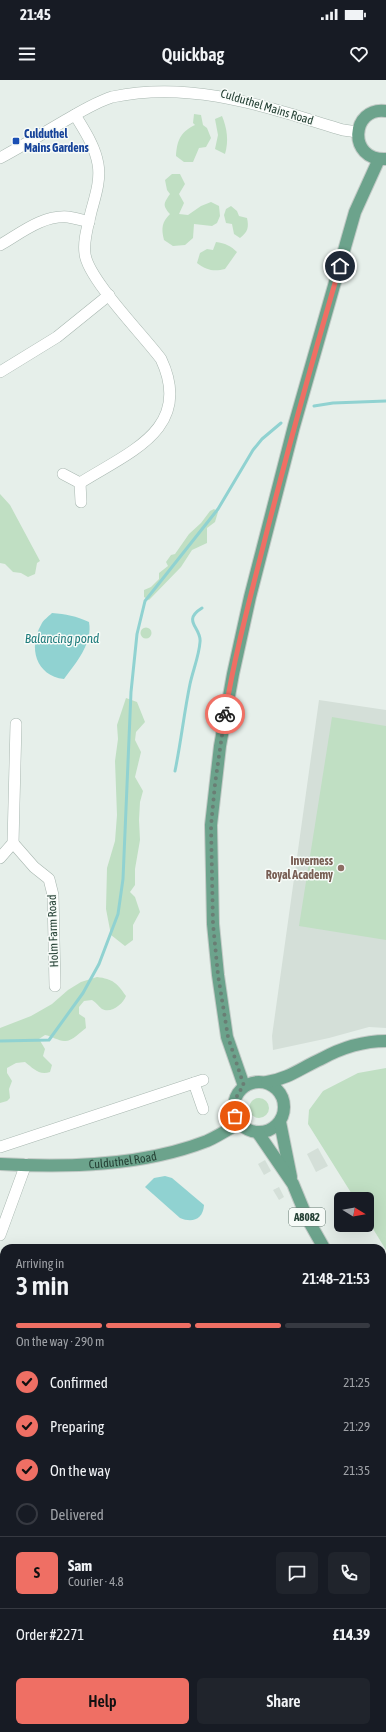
<!DOCTYPE html>
<html lang="en">
<head>
<meta charset="utf-8">
<style>
	:root { --surface:#171b24; --page:#20242c; --text:#f1f3f6; --muted:#9ea1a6; --line:#363941; --accent:#ef6f64 }
	body { margin:0; font-family:"Asap Condensed",sans-serif; background:var(--page); color:var(--text); height:100vh; display:flex; flex-direction:column; font-size:15px; white-space:nowrap }
	* { box-sizing:border-box; margin:0 }
	p { font-size:13px; color:var(--muted) }
	.icon { flex:none; width:22px; height:22px; fill:none; stroke:currentColor; stroke-width:2; stroke-linecap:round; stroke-linejoin:round }
	.map { position:relative; flex:1; overflow:hidden }
	.details { position:absolute; left:0px; top:1164px; width:386px; height:488px; display:flex; flex-direction:column; background:var(--surface); border-radius:12px 12px 0 0; box-shadow:0 4px 16px #0002 }
	.details>* { flex:none }
	.needle { width:26px; rotate:101deg }
	.fabs { position:absolute; left:334px; top:1112px; display:grid; gap:8px }
	.fabs a { display:grid; place-items:center; width:40px; height:40px; border-radius:6px; background:var(--surface); box-shadow:0 4px 16px #0002; font-size:20px }
	.pin { position:absolute; display:grid; place-items:center; width:34px; height:34px; color:#fff; margin:-17px; border:2px solid #fff; border-radius:50%; box-shadow:0 1px 4px #0007 }
	.courier { position:absolute; display:grid; place-items:center; width:40px; height:40px; margin:-20px; border:3px solid #ef6f64; border-radius:50%; background:#fff; color:#222; box-shadow:0 1px 5px #0007 }
	.head em { font-style:normal; font-weight:600 }
	.head div { display:flex; flex-direction:column-reverse }
	.head { display:flex; align-items:center; justify-content:space-between; height:68px; padding:0 16px }
	h1 { font-size:26px; font-weight:600; line-height:30px }
	.bar { display:grid; grid-template-columns:repeat(4,1fr); gap:6px 4px; align-content:center; height:48px; padding:0 16px }
	.bar i { height:5px; border-radius:3px; background:var(--line) }
	.bar .selected { background:var(--accent) }
	.bar p { grid-column:span 4 }
	.line { display:flex; align-items:center; gap:10px; padding:0 16px; border-top:1px solid var(--line) }
	.line div { flex:1 }
	.round { display:grid; place-items:center; flex:none; width:42px; height:42px; border-radius:6px; background:var(--page) }
	ol { padding:0 16px; list-style:none }
	li { display:flex; align-items:center; gap:12px; height:44px }
	li p { margin-inline-start:auto }
	li .icon { padding:4px; border-radius:50%; background:var(--accent); color:#111; stroke-width:4 }
	li:last-child { color:var(--muted) }
	li i { width:22px; height:22px; border:2px solid var(--line); border-radius:50% }
	.button { display:flex; gap:8px; margin-top:auto; padding:8px 16px }
	.button a { flex:1; height:46px; border-radius:6px; background:var(--accent); color:#111; font-size:16px; font-weight:600; line-height:46px; text-align:center }
	.button a+a { background:var(--page); color:var(--text) }
	.status { display:flex; justify-content:space-between; align-items:center; height:28px; padding:0 20px; background:var(--surface); direction:ltr }
	.status svg { height:11px; fill:currentColor }
	header { display:flex; justify-content:space-between; align-items:center; height:52px; padding:0 16px; background:var(--surface); font-size:18px; font-weight:600 }
	.map>svg:first-child { display:block }
	.built { fill:#d4dfd8 }
	.green { fill:#c0dfc3 }
	.water { fill:#90d2d1 }
	.lines { fill:none; stroke-linecap:round; stroke-linejoin:round }
	.stream { stroke:#90d2d1; stroke-width:3 }
	.minor-casing { stroke:#a8b7b0; stroke-width:12 }
	.major-casing { stroke:#c2cac6; stroke-width:14 }
	.minor { stroke:#fff; stroke-width:11 }
	.major { stroke:#6ca38c; stroke-width:12 }
	.done { stroke:#697e74; stroke-width:4; stroke-dasharray:0 7.2 }
	.route { stroke:#ef6f64; stroke-width:5 }
	.transit-dot { fill:#1a4fb4; stroke:#f7fbf8; stroke-width:1.5 }
	.education-dot { fill:#8d6e63; stroke:#f7fbf8; stroke-width:1.5 }
	.labels { text-anchor:middle; dominant-baseline:central; stroke-width:3; stroke-linejoin:round; paint-order:stroke }
	.shield { fill:#f7fbf8; stroke:#647970; stroke-width:1 }
	.shield-label { font-size:11px; font-weight:bold; fill:#254135 }
	.street-label { font-size:12px; fill:#254135; stroke:#f7fbf8 }
	.transit-label { font-size:12px; font-weight:bold; fill:#164399; stroke:#f7fbf8; text-anchor:start }
	.education-label { font-size:12px; font-weight:bold; fill:#785e54; stroke:#f7fbf8; text-anchor:end }
	.water-label { font-size:13px; font-style:italic; fill:#1f7c7c; stroke:#f7fbf8 }
</style>
</head>
<body>
<div class="status"><b>21:45</b><svg viewBox="0 0 49 12"><path d="M0 12V9h3v3zM5 12V6h3v6zM10 12V3h3v9zM15 12V0h3v12zM26 1h20v11H26zM47 4h2v5h-2z"/></svg></div>
<header><svg class="icon" aria-label="menu" viewBox="0 0 24 24"><path d="M4 6h16M4 12h16M4 18h16"/></svg>Quickbag<svg class="icon" aria-label="heart" viewBox="0 0 24 24"><path d="M12 20l-8-8c-3-5 5-10 8-4 3-6 11-1 8 4z"/></svg></header>
<div class="map">
<svg width="386" height="1652" viewBox="0 0 386 1652">
	<rect width="100%" height="100%" fill="#e6efea"/>
	<g class="built">
		<path d="M319,620L386,630V948L369,947L329,958L273,970L272,956Z"/>
		<path d="M318,1068L328,1086L316,1092L307,1074Z"/>
		<path d="M265,1080L271,1091L264,1095L258,1084Z"/>
		<path d="M279,1107L284,1117L279,1120L273,1110Z"/>
	</g>
	<g class="green">
		<path d="M194,34L201,35L203,45L207,48L211,58L206,67L199,68L193,82H184L176,76C177,61 180,52 195,45L193,43Z"/>
		<path d="M222,36C227,48 229,61 225,74L215,69L218,55L215,39Z"/>
		<path d="M172,94H180L185,104L179,114L184,123L179,134L188,135L201,126L211,122L219,126L220,136L217,143L212,146L194,144L193,158L185,165L173,166L164,160C161,148 162,142 170,134C162,125 164,123 170,114L167,110L165,100Z"/>
		<path d="M231,126L237,131L239,136L247,138C249,147 248,152 240,158L234,154L232,144L226,143L224,135L226,129Z"/>
		<path d="M216,162C225,163 231,166 237,172L225,189C214,192 206,190 197,183L200,173L207,169L213,170Z"/>
		<path d="M0,414L10,425L40,481L37,483L35,494L28,497L21,493L13,492L5,484L0,483Z"/>
		<path d="M214,429L218,432L215,442L207,448V463L192,470L181,487L149,520L144,517V510L151,507L159,499V493L168,486L166,482L171,475L175,474L189,454L201,443L210,431Z"/>
		<circle cx="146" cy="553" r="5.5"/>
		<path d="M126,618L137,622L145,642L136,652L135,660L141,672L135,697L143,711L140,722L139,740L140,760L135,789V805L130,812L135,817L140,832L133,845V860L125,866L111,855L106,829L107,788L115,761L117,735L115,681L118,659L117,645Z"/>
		<path d="M332,637L386,646V860L299,846Z"/>
		<path d="M97,897C113,899 117,903 126,916C123,924 111,934 102,929C99,927 96,922 92,920L84,921L79,927V934L85,938L86,948C80,952 72,962 64,961C59,961 51,956 45,955L39,959L45,969L43,976L52,985L50,992C39,996 33,988 25,982L16,983L7,988V993L12,1001L9,1009L10,1018L7,1021L0,1023V948L31,936L52,924L68,910L81,902Z"/>
		<path d="M386,988V1170L367,1139V1119H355L308,1044L309,1030L323,1011L358,993Z"/>
		<circle cx="259" cy="1028" r="10"/>
		<path d="M0,1394L4,1399V1525L0,1520Z"/>
	</g>
	<g class="water">
		<path d="M52,533C66,534 76,536 89,542C93,563 76,583 64,599C36,596 28,567 41,545C43,540 48,537 52,533Z"/>
		<path d="M165,1096L172,1098L204,1125C203,1140 192,1143 180,1138L145,1107L154,1098Z"/>
		<path d="M386,1495V1525L382,1521V1497Z"/>
	</g>
	<g class="lines">
		<g class="stream">
			<path d="M314,326L333,323L386,321"/>
			<path d="M175,691C181,662 184,633 190,604C193,590 199,576 200,562C202,548 181,541 202,528"/>
			<path d="M0,961L49,960L83,913L99,884L118,834L123,799L131,612L137,554L145,521L218,429L253,370L262,359L281,343"/>
			<path d="M0,1567L4,1564"/>
		</g>
		<defs>
			<g id="minor">
				<path d="M0,78C22,66 44,53 66,40C80,32 96,22 112,17C193,0 266,27 343,50L358,52"/>
				<path d="M0,165C21,153 42,135 68,137C75,138 82,140 89,142"/>
				<path d="M0,292L57,257L109,215"/>
				<path d="M63,394L80,403C129,372 194,349 161,279C144,256 88,199 85,174C83,160 88,146 91,132C95,117 101,100 98,84C95,66 84,50 75,35"/>
				<path d="M80,403L81,422"/>
				<path d="M13,763L34,787L49,799L53,815L55,906"/>
				<path d="M0,778L13,763L16,644"/>
				<path d="M194,1003L203,1029"/>
				<path d="M0,1067L203,1000"/>
				<path d="M0,1155L26,1084"/>
				<path d="M0,1188L4,1196"/>
				<path d="M0,1350L4,1354"/>
				<path d="M0,1372L4,1368"/>
				<path d="M382,1557L386,1558"/>
				<path d="M49,1648V1652"/>
				<path d="M99,1648L100,1652"/>
				<path d="M163,1648L166,1652"/>
				<path d="M317,1652L320,1648"/>
			</g>
			<g id="major">
				<path d="M386,79C347,81 351,26 386,31"/>
				<circle cx="259" cy="1027" r="25"/>
				<path d="M267,1002C290,998 301,988 321,979C341,968 363,961 386,961"/>
				<path d="M244,1006L227,957L218,895L213,844L211,745L220,666L233,594L250,517L294,346L355,132L379,79"/>
				<path d="M280,1042L291,1097"/>
				<path d="M258,1053L293,1104L307,1138L324,1168"/>
				<path id="s1" d="M0,1084C68,1088 143,1086 207,1061C218,1056 229,1049 239,1043"/>
				<path d="M382,1256L386,1262"/>
			</g>
		</defs>
		<use href="#minor" class="minor-casing"/>
		<use href="#major" class="major-casing"/>
		<use href="#minor" class="minor"/>
		<use href="#major" class="major"/>
	</g>
	<g class="lines">
		<path class="done" d="M225,634L215,704L211,746L213,844L218,895L228,957L244,1006C235,1015 234,1024 235,1036"/>
		<path class="route" d="M225,634C235,572 252,511 267,451C290,362 314,274 340,186"/>
	</g>
	<rect class="transit-dot" x="12" y="57" width="8" height="8" rx="2"/>
	<circle class="education-dot" cx="341" cy="788" r="4"/>
	<g class="labels">
		<rect class="shield" x="289" y="1128" width="36" height="18" rx="3"/>
		<g class="shield-label">
			<text x="307" y="1137">A8082</text>
		</g>
		<g class="street-label">
			<text transform="translate(267 27) rotate(17)">Culduthel Mains Road</text>
			<text transform="translate(53 851) rotate(-92)">Holm Farm Road</text>
			<text stroke="none"><textPath href="#s1" startOffset="123">Culduthel Road</textPath></text>
		</g>
		<g class="transit-label">
			<text x="24" y="54">Culduthel<tspan x="24" dy="14">Mains Gardens</tspan></text>
		</g>
		<g class="education-label">
			<text x="333" y="781">Inverness<tspan x="333" dy="14">Royal Academy</tspan></text>
		</g>
		<g class="water-label">
			<text x="62" y="558">Balancing pond</text>
		</g>
	</g>
</svg>
<div class="fabs">
<a><svg class="needle" viewBox="-14 -14 28 28"><path d="M0-13l5 13h-10z" fill="#e53935"/><path d="M0 13l5-13h-10z" fill="#9ea1a6"/></svg></a>
</div>
<div class="pin" style="left:235px;top:1036px;background:#ea580c"><svg class="icon" aria-label="bag" viewBox="0 0 24 24"><path d="M5 8h14l-1 12H6zM9 8a3 3 0 0 1 6 0"/></svg></div>
<div class="pin" style="left:340px;top:186px;background:#1f2937"><svg class="icon" aria-label="home" viewBox="0 0 24 24"><path d="M3 11l9-7 9 7M6 9v11h12V9"/></svg></div>
<div class="courier" style="left:225px;top:634px"><svg class="icon" aria-label="bike" viewBox="0 0 24 24"><circle cx="6" cy="16" r="4"/><circle cx="18" cy="16" r="4"/><path d="M6 16l4-8h5l3 8M10 8l3 8H6M13 5h3"/></svg></div>
<section class="details">
<div class="head"><div><h1>3 min</h1><p>Arriving in</p></div><em>21:48–21:53</em></div>
<div class="bar"><i class="selected"></i><i class="selected"></i><i class="selected"></i><i></i><p>On the way · 290 m</p></div>
<ol>
<li><svg class="icon" aria-label="check" viewBox="0 0 24 24"><path d="M5 12l5 5 9-10"/></svg>Confirmed<p>21:25</p></li>
<li><svg class="icon" aria-label="check" viewBox="0 0 24 24"><path d="M5 12l5 5 9-10"/></svg>Preparing<p>21:29</p></li>
<li><svg class="icon" aria-label="check" viewBox="0 0 24 24"><path d="M5 12l5 5 9-10"/></svg>On the way<p>21:35</p></li>
<li><i></i>Delivered</li>
</ol>
<div class="line" style="height:72px"><b class="round" style="background:var(--accent);color:#111">S</b><div><b>Sam</b><p>Courier · 4.8</p></div><a class="round"><svg class="icon" aria-label="chat" viewBox="0 0 24 24"><path d="M4 5h16v11H9l-5 4z"/></svg></a><a class="round"><svg class="icon" aria-label="phone" viewBox="0 0 24 24"><path d="M5 4h4l2 5-3 2q2 4 5 5l2-3 5 2v4C11 20 4 13 5 4z"/></svg></a></div>
<div class="line" style="height:52px"><div>Order #2271</div><b>£14.39</b></div>
<div class="button"><a>Help</a><a>Share</a></div>
</section>
</div>
</body>
</html>
